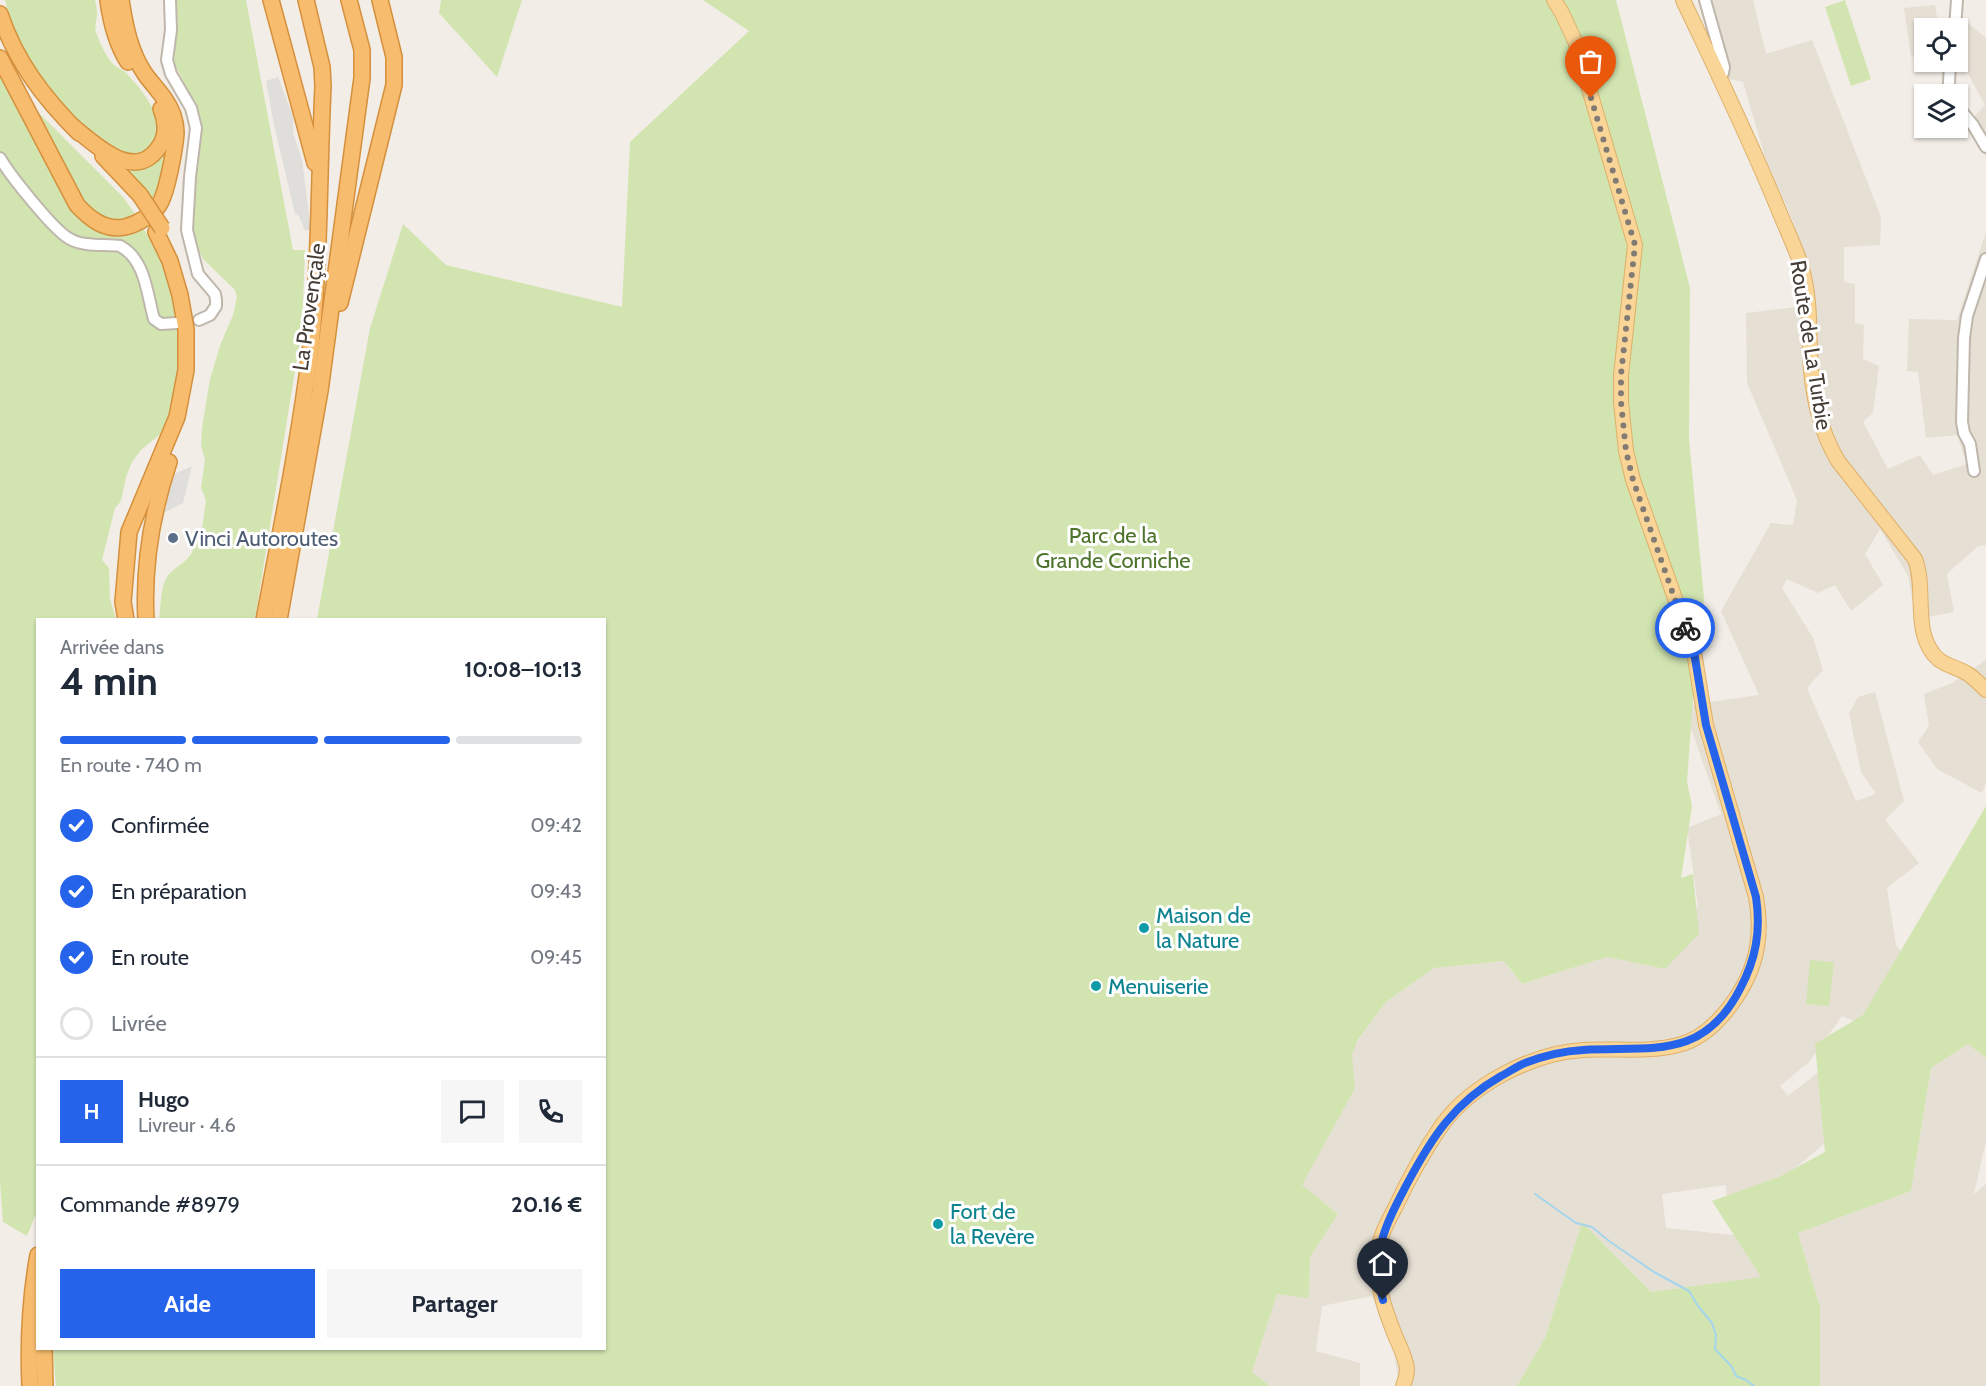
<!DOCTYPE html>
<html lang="fr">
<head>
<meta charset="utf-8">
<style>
	:root { --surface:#fff; --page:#f6f6f7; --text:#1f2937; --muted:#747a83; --line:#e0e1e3; --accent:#2563eb }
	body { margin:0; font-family:Cabin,sans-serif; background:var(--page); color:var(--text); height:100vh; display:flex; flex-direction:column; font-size:22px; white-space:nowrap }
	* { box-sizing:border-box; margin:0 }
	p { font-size:20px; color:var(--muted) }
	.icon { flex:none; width:33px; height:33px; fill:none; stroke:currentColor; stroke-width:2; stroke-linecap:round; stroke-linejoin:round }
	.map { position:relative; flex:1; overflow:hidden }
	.drawer { position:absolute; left:36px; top:618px; width:570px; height:732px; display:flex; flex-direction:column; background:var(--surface); border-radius:0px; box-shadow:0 2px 4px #0004 }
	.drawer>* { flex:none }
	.tools { position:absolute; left:1914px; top:18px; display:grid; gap:12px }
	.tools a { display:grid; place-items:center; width:54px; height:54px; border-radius:0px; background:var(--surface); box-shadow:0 2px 4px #0004; font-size:30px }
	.pin { position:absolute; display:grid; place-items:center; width:51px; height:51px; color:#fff; margin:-62px -26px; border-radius:50% 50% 50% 0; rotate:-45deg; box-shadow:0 0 6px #0007 }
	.pin .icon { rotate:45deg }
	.courier { position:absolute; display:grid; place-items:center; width:60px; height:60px; margin:-30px; border:4px solid #2563eb; border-radius:50%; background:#fff; color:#222; box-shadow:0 2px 8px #0007 }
	.headline em { font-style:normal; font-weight:700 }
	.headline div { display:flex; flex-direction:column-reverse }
	.headline { display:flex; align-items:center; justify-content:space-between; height:102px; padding:0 24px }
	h1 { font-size:39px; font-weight:700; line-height:45px }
	.bar { display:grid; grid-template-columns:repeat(4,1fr); gap:9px 6px; align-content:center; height:72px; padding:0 24px }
	.bar i { height:8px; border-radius:4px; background:var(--line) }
	.bar .current { background:var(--accent) }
	.bar p { grid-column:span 4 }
	.line { display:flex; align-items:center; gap:15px; padding:0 24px; border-top:2px solid var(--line) }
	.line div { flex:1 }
	.round { display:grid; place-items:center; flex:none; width:63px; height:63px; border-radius:0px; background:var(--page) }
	ol { padding:0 24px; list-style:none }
	li { display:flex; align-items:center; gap:18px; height:66px }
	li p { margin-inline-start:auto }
	li .icon { padding:6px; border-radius:50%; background:var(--accent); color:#fff; stroke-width:4 }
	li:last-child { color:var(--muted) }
	li i { width:33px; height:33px; border:3px solid var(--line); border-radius:50% }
	.cta { display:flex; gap:12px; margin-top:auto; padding:12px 24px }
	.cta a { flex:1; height:69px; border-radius:0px; background:var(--accent); color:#fff; font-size:24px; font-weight:700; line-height:69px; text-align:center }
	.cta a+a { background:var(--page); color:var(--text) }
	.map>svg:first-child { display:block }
	.residential { fill:#e6dfd4 }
	.green { fill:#d2e5b1 }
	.parking { fill:#e0dedb }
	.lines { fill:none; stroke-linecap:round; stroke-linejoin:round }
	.stream { stroke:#a5d5ec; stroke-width:2 }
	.minor-casing { stroke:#c0b7ac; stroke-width:14 }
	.major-casing { stroke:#deb069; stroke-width:16 }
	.highway-casing { stroke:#d5903d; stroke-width:18 }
	.minor { stroke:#fff; stroke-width:10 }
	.major { stroke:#f9d598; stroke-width:14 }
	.highway { stroke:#f7bc6d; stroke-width:15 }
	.highway-bridge-casing { stroke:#d5903d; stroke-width:18; stroke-linecap:butt }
	.highway-bridge { stroke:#f7bc6d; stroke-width:15 }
	.done { stroke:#827b74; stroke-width:6; stroke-dasharray:0 10.8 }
	.route { stroke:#2563eb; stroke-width:8 }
	.service-dot { fill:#5c6f8a; stroke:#fff; stroke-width:2 }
	.culture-dot { fill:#0f9aa8; stroke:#fff; stroke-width:2 }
	.labels { text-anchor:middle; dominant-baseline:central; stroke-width:6; stroke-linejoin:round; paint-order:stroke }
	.street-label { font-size:22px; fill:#453d36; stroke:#fff }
	.park-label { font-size:22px; fill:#4d732c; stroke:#fff }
	.service-label { font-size:22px; fill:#4e5e75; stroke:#fff; text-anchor:start }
	.culture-label { font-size:22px; fill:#0d838f; stroke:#fff; text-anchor:start }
</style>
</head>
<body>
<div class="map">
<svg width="1986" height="1386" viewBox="0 0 1986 1386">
	<rect width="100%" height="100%" fill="#f2ede6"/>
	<g class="residential">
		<path d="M1699,0H1753L1766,54L1812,40L1881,217L1880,245L1844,247V282L1855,284V323L1864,325L1863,359L1879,366L1873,413L1863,422L1888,469L1920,455L1933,475L1967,464L1957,435L1926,438L1918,372L1907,371L1909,319L1957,320L1986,232V545L1978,546L1947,574L1954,612L1916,619L1908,576L1880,529L1865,554L1883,585L1851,611L1835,585L1818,593L1787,579L1782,588L1813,638L1823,670L1807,688L1856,801L1876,794L1861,772L1849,713L1858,697L1875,692L1904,801L1885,820L1919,863L1887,888L1896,945L1907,959L1864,1025L1842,1016L1810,1061L1780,1086L1788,1096L1835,1059L1832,1137L1772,1188L1727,1209L1726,1185L1662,1194L1666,1228L1742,1236L1762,1277L1651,1292L1582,1222L1545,1338L1517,1386H1395L1398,1381L1393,1344L1372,1296L1322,1306L1316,1351L1360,1363V1386H1270L1252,1372L1277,1294L1309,1297L1310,1257L1338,1214L1301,1185L1355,1088L1351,1050L1386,1002L1434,968L1504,961L1522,984L1607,957L1665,969L1698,906L1687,828L1721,814L1683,706L1759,695L1721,611L1771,523L1793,525L1797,500L1747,383L1746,313L1815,305L1794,224L1765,157L1743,82L1729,79Z"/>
		<path d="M1935,5L1938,23L1963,19L1986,38V157L1967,125L1985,105L1960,59L1958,58V28H1924V56L1911,57L1904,8Z"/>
		<path d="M1986,660V783L1982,793L1937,769L1918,742L1929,726L1924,694L1952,683Z"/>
		<path d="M1968,1044L1986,1058V1141L1974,1194L1986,1184V1386H1820V1307L1798,1233L1911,1191L1931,1068Z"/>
	</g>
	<g class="green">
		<path d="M5,0H95C96,4 97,9 97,14C97,20 94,26 96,32C99,41 106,57 113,64C118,68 124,70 128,75C141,89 159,111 158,130C158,140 152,147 144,152C114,171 46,86 31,63C19,44 10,22 5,0Z"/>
		<path d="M177,0H246L293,250H305L302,327L255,619L159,620C161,606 160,589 167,577C173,567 191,561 193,549C193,545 192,539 192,535L202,529L206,500L201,488L205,460L201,445L202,428L210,379L221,343L233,315L237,297L235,290L203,259L195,242L192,220L194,179L199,134L198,109L174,63Z"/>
		<path d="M441,0H522L497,77L439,13Z"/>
		<path d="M703,0H1616L1690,288L1689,439L1704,598L1692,710L1687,782L1692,806L1681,878L1693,874L1699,934L1665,969L1607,957L1522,984L1504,961L1434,968L1386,1002L1357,1041L1352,1055L1355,1088L1302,1185L1338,1214L1310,1257L1309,1298L1277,1294L1252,1372L1270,1386H56L53,1349L604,1348V620L317,619L370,328L403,224L446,265L622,307L630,142L749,31Z"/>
		<path d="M1845,0L1871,79L1851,86L1825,7Z"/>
		<path d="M0,73L77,216L143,227L168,275L176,306L179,343L177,378L170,415L164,431L141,450L132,462L126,477L121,501L115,508L102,560L109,568L110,599L116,619L38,620V1209L27,1236L3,1222L0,1182Z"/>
		<path d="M27,101L123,197L137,217L124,220L107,219L98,215L83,203Z"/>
		<path d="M165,151L167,152L158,188L153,200L122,167L154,163Z"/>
		<path d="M1986,806V1058L1968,1044L1931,1068L1911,1191L1798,1233L1820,1307V1386H1517L1545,1338L1582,1222L1651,1292L1761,1277L1712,1201L1779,1177L1825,1152L1815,1044L1863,1015Z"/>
		<path d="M1810,960L1834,962L1829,1006L1806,1004Z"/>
	</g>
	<g class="parking">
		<path d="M278,77L293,117V133L302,160L311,229L305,231L299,216L295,214L274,125L266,81Z"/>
		<path d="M192,466L183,503L163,513L174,474Z"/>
	</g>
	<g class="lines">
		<path class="stream" d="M1535,1194L1576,1223L1592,1227L1609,1241L1654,1272L1689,1291L1698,1306L1712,1323L1716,1335L1715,1349L1732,1367L1736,1376L1746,1380L1754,1386"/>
		<defs>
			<g id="minor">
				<path d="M170,0L171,30L167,60L171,74L191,108L196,128L190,177L187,230L198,274L215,294L216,300V306L210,315L199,320"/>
				<path d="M1705,0L1724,67L1723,73L1718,76"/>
				<path d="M1955,28L1957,0"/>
				<path d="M1950,62L1949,83L1951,94"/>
				<path d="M1958,107L1973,125L1986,147"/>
				<path d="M0,158C10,175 54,231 70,239C84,247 105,244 120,246C146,260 147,295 154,319L161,324L177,323"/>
				<path d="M1974,471L1970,444L1964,433L1962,422L1964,338L1967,316L1986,259"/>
			</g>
			<g id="major">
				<path d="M1683,0C1716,70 1750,140 1779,211C1786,228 1794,245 1800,262C1810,292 1809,322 1810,352C1811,389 1819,429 1838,461L1915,559C1927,590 1911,634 1938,659C1946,666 1959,668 1968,674C1974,678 1980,684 1986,690"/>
				<path d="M1403,1386C1405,1381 1407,1374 1407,1369C1406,1356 1397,1342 1393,1330C1387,1315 1381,1299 1379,1282C1378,1269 1378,1255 1380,1241C1383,1230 1389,1219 1395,1208C1408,1180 1424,1151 1442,1125C1472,1084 1533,1053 1583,1050C1614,1048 1647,1053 1678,1045C1717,1036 1751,984 1757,947C1760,930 1759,913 1756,897L1706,725L1694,652L1633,480L1626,451L1621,402V375L1635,245L1575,41L1562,13L1554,0"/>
			</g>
			<g id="highway">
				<path d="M108,0C111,23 116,43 128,62"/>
				<path d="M271,0L315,163"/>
				<path d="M0,14C16,62 44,98 79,133"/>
				<path d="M0,58L77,205C90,219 105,231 125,227C138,224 152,215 159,205C167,193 175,148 176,133C176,127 175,121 173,115C167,98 155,88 145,74C130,52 125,26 121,0"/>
				<path d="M72,126C95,144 136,186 161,144C167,134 166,120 161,109"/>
				<path d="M103,156L140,195"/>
				<path d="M340,303L394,85V57L380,0"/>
				<path d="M126,620L123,602L129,532L177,417L186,370V329L180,295L170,261L156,232"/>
				<path d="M146,620C143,565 152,513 169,462"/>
				<path d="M264,620C281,529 300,437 311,345C320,259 319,172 323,86L322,67L306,0"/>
				<path d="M279,620L320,391L362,78V50L349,0"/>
				<path d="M44,1348L45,1386"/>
				<path d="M30,1386C28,1341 30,1299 38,1255"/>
			</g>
		</defs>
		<use href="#minor" class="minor-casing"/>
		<use href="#major" class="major-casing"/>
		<use href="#highway" class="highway-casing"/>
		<use href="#minor" class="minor"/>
		<use href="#major" class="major"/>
		<use href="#highway" class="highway"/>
		<defs>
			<path id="highway-bridge" d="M140,195L162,228"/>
		</defs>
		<use href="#highway-bridge" class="highway-bridge-casing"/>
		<use href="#highway-bridge" class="highway-bridge"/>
	</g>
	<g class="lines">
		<path class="done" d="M1591,98L1635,245L1621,375V402L1626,451L1633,480L1685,628"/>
		<path class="route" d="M1383,1300C1370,1253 1386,1224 1407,1184C1432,1137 1454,1103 1501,1076C1509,1072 1517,1066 1525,1063C1543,1056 1564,1051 1583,1050C1651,1046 1703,1061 1740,989C1756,959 1761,931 1756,897L1706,725L1694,652L1685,628"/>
	</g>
	<circle class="service-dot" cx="173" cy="538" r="6"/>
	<g class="culture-dot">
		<circle cx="1144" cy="928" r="6"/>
		<circle cx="1096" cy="986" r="6"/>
		<circle cx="938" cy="1224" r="6"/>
	</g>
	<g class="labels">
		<g class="street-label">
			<text transform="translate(309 307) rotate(-82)">La Provençale</text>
			<text transform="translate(1811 345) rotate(81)">Route de La Turbie</text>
		</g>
		<g class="park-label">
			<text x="1113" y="535">Parc de la<tspan x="1113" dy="25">Grande Corniche</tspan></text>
		</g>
		<g class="service-label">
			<text x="185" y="538">Vinci Autoroutes</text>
		</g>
		<g class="culture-label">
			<text x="1156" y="915">Maison de<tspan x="1156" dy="25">la Nature</tspan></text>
			<text x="1108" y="986">Menuiserie</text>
			<text x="950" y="1211">Fort de<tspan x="950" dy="25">la Revère</tspan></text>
		</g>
	</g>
</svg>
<div class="tools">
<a><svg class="icon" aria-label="locate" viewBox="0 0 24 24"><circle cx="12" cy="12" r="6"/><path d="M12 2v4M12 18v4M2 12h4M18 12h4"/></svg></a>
<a><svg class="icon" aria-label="layers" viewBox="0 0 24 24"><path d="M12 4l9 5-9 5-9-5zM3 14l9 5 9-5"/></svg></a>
</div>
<div class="pin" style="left:1591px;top:98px;background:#ea580c"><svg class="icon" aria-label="bag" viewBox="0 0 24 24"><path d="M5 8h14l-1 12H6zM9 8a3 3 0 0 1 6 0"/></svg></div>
<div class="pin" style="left:1383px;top:1300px;background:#1f2937"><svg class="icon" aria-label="home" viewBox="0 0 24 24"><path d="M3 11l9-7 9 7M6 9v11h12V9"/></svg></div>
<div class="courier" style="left:1685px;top:628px"><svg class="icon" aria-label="bike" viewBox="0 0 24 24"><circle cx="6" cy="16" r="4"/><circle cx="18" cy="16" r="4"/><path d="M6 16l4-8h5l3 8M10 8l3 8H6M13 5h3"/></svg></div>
<section class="drawer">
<div class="headline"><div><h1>4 min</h1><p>Arrivée dans</p></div><em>10:08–10:13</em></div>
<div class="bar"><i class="current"></i><i class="current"></i><i class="current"></i><i></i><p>En route · 740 m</p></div>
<ol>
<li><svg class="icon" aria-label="check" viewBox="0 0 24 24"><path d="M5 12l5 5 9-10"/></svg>Confirmée<p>09:42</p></li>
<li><svg class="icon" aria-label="check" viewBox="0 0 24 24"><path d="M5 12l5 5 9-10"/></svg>En préparation<p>09:43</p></li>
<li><svg class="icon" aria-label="check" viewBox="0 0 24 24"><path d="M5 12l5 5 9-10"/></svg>En route<p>09:45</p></li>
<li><i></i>Livrée</li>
</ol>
<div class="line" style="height:108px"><b class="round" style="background:var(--accent);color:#fff">H</b><div><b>Hugo</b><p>Livreur · 4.6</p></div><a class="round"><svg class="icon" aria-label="chat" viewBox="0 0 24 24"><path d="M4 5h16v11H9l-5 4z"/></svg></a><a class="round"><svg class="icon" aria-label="phone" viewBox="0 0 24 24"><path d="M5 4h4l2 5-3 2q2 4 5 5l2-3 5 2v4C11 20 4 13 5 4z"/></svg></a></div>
<div class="line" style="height:78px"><div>Commande #8979</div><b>20.16 €</b></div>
<div class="cta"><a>Aide</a><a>Partager</a></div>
</section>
</div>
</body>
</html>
